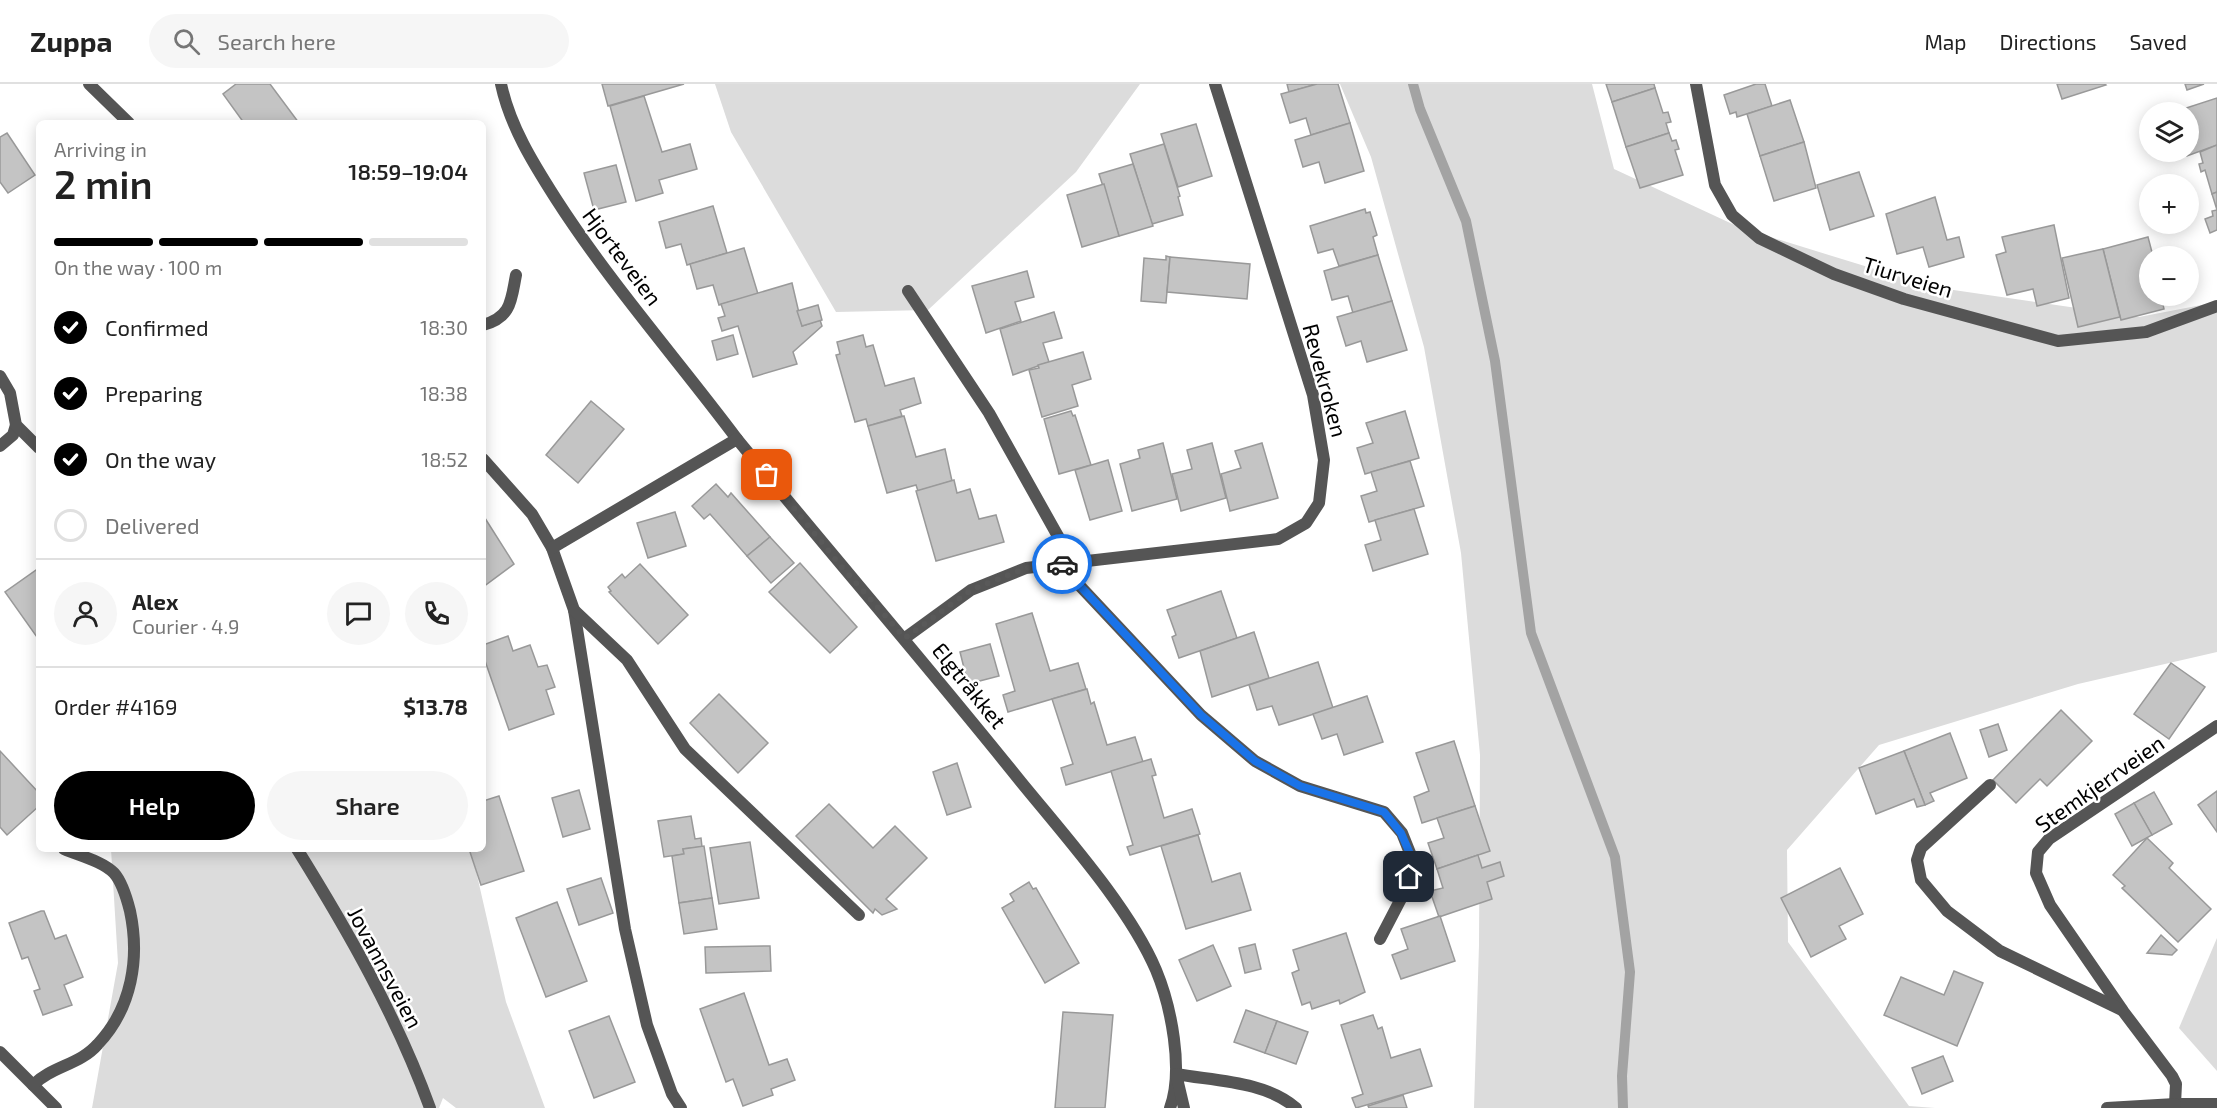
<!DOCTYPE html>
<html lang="en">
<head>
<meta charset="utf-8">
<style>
	:root { --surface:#fff; --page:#f6f6f6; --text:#222; --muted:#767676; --line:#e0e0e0; --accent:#000 }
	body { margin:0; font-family:"Exo 2",sans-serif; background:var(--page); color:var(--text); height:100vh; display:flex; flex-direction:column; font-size:22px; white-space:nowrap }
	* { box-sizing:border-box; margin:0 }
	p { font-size:20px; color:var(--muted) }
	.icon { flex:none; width:33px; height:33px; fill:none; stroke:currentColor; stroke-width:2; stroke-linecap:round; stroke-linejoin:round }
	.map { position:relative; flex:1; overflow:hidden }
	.drawer { position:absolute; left:36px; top:36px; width:450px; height:732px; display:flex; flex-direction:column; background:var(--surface); border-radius:9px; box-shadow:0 3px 15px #0003 }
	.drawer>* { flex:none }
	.tools { position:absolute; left:2139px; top:18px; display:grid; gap:12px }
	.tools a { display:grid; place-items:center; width:60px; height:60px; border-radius:50%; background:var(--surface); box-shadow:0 3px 15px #0003; font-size:30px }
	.pin { position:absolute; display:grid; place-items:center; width:51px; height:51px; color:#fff; margin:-26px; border-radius:12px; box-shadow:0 3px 9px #0006 }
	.courier { position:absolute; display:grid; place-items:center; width:60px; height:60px; margin:-30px; border:4px solid #1a73e8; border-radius:50%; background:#fff; color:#222; box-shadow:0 2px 8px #0007 }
	.overview em { font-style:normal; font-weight:600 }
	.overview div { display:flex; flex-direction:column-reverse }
	.overview { display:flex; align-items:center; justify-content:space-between; height:102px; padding:0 18px }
	h1 { font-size:39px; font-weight:600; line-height:45px }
	.bar { display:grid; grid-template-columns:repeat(4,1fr); gap:9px 6px; align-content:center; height:72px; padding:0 18px }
	.bar i { height:8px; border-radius:4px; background:var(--line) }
	.bar .current { background:var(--accent) }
	.bar p { grid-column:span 4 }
	.line { display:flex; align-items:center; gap:15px; padding:0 18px; border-top:2px solid var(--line) }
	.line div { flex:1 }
	.round { display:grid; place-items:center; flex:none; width:63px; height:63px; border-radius:32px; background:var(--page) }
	ol { padding:0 18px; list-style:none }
	li { display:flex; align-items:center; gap:18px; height:66px }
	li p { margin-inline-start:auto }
	li .icon { padding:6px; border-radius:50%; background:var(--accent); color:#fff; stroke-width:4 }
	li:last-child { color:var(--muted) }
	li i { width:33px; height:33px; border:3px solid var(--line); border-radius:50% }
	.action { display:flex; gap:12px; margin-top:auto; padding:12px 18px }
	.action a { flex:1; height:69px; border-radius:36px; background:var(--accent); color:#fff; font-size:24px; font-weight:600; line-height:69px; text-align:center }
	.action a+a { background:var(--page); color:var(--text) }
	header { display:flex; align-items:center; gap:36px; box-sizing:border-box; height:84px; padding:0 30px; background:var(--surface); border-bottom:2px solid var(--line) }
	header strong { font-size:28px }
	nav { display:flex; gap:33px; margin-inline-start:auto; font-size:21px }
	.search { width:420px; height:54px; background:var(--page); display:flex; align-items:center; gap:15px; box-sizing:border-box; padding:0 21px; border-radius:33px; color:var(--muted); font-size:22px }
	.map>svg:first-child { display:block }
	.green { fill:#dcdcdc }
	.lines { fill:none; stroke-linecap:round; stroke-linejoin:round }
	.stream { stroke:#a3a3a3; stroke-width:10 }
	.building { fill:#c4c4c4; stroke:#999; stroke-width:1.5 }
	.minor { stroke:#555; stroke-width:12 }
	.tertiary { stroke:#555; stroke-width:12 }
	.done { stroke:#595959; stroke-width:6; stroke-dasharray:0 10.8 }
	.route { stroke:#1a73e8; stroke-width:8 }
	.labels { text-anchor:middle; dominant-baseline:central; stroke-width:5; stroke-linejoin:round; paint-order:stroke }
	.street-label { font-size:22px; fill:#000; stroke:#fff }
</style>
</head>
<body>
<header>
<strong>Zuppa</strong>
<div class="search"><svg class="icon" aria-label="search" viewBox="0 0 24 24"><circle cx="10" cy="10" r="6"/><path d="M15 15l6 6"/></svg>Search here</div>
<nav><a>Map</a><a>Directions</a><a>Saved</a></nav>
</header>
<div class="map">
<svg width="2217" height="1024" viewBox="0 0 2217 1024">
	<rect width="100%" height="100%" fill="#fff"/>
	<g class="green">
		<path d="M715,0H1140L1076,88L928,226L836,228L731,48Z"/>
		<path d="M1340,0H1592L1614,85L1741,144L1933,203L2139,233L2217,218V568L2078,600L1879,661L1787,766L1788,858L1909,1022L1935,1024H1474L1479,861L1480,671L1461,469L1424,263L1371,73Z"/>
		<path d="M111,765H471L506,918L545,1024H456L443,1014L439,1024H92L118,879Z"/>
		<path d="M2217,854V987L2179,944Z"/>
	</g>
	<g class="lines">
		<path class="stream" d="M1413,0L1420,25L1466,137L1495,277L1531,549L1615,773L1630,888L1622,992L1623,1024"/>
	</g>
	<g class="building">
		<path d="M236,0H270L299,39H244L223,10Z"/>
		<path d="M602,0H684L608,22Z"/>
		<path d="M1287,0H1317L1289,8Z"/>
		<path d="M1317,0H1338L1350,39L1311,51L1306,34L1290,39L1281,10Z"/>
		<path d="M1606,0H1654L1655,4L1612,18Z"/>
		<path d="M1756,0H1765L1772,22L1737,33L1736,28L1730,30L1724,11Z"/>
		<path d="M2057,0H2105L2106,1L2062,15Z"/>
		<path d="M2185,0H2204L2187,6Z"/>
		<path d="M1655,4L1663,29L1668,28L1671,38L1666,39L1669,49L1626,63L1612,18Z"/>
		<path d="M644,12L662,68L690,60L697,85L659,96L663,109L636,117L610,22Z"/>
		<path d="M2217,14V61L2187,72L2188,28H2174Z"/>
		<path d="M1790,16L1804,58L1760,72L1747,30Z"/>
		<path d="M1350,39L1364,87L1325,99L1319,78L1303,83L1295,56Z"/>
		<path d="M1196,40L1212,92L1178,103L1161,50Z"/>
		<path d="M7,49L35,91L8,109L0,98V53Z"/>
		<path d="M1669,49L1672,57L1676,56L1679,65L1675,66L1683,91L1640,104L1626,63Z"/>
		<path d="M1804,58L1816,104L1774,117L1760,72Z"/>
		<path d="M1164,60L1180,112L1178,113L1183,131L1152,140L1130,70Z"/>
		<path d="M2217,61V108L2212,110L2205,86L2201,88L2199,80L2203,79L2200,68Z"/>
		<path d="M1133,80L1153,142L1119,152L1099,90Z"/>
		<path d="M616,81L626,118L594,126L584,89Z"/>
		<path d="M1859,88L1874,132L1830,146L1817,101Z"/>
		<path d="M1104,100L1119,152L1082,163L1067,111Z"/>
		<path d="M2217,108V146L2210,149L2205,135L2213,132L2212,127L2217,126L2212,110Z"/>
		<path d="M1935,113L1947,156L1959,153L1964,173L1929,183L1923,163L1897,170L1886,130Z"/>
		<path d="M713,122L727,169L687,181L681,160L666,164L659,138Z"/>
		<path d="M1365,125L1366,129L1370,128L1377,151L1373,153L1378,171L1339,182L1333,165L1318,169L1310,142Z"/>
		<path d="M2054,141L2069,214L2037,222L2033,205L2007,211L1996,171L2006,168L2002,153Z"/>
		<path d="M2148,153L2153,172H2150V212H2161L2164,225L2121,236L2103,165Z"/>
		<path d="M744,164L758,210L719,221L713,201L697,205L690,180Z"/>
		<path d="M2103,165L2120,233L2078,243L2062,174Z"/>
		<path d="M1378,171L1392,217L1353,229L1348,212L1332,216L1324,187Z"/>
		<path d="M1166,172L1170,173L1166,219L1141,217L1144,174L1166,176Z"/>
		<path d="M1170,173L1250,180L1247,215L1167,208Z"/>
		<path d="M1027,187L1034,213L1015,218L1021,237L986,249L972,202Z"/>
		<path d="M792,199L802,242L820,236L822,242L793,268L797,280L753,293L738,242L722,247L718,234L725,232L721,220Z"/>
		<path d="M1392,217L1407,266L1367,278L1361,257L1346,262L1337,233Z"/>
		<path d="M818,221L822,236L802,242L797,227Z"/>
		<path d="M1054,228L1062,254L1043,259L1049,278L1013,291L1000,245Z"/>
		<path d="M733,251L738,270L717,276L712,257Z"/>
		<path d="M863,251L866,263L873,261L885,302L914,294L921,319L900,326L902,332L868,342L866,335L855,338L836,271L840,270L837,258Z"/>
		<path d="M1083,268L1091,295L1072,301L1078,322L1042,333L1029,286L1039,284L1038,281Z"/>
		<path d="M591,317L624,345L578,399L546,371Z"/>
		<path d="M1071,327L1073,332L1075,331L1091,381L1059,390L1044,335Z"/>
		<path d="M1405,327L1419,374L1365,390L1357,364L1373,359L1366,339Z"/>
		<path d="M904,332L916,373L945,365L952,397L918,407L916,401L887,409L868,342Z"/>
		<path d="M1163,359L1177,415L1132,427L1120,380L1140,374L1138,366Z"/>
		<path d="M1212,359L1226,414L1181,427L1172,390L1192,385L1187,366Z"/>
		<path d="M1262,359L1278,414L1230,427L1221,390L1241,384L1235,367Z"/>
		<path d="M1108,376L1122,427L1090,436L1075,386Z"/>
		<path d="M1410,377L1424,422L1369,438L1361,412L1377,407L1371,388Z"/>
		<path d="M954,396L957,409L970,405L979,435L996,431L1004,458L936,477L916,407Z"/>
		<path d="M716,400L728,413L731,409L770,453L747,472L710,430L704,435L692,422Z"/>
		<path d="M1414,425L1428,470L1373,487L1365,461L1381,456L1375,436Z"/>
		<path d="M675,428L686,462L648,474L637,439Z"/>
		<path d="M483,431L514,480L483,503Z"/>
		<path d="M770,453L794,479L771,499L747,472Z"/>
		<path d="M800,479L857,543L830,569L769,508Z"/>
		<path d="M640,480L688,531L658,560L609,508L611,507L608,503L622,490L625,494Z"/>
		<path d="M39,484V556L5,508Z"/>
		<path d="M1221,507L1237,554L1179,574L1172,553L1176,551L1167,526Z"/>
		<path d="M1032,529L1050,587L1078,579L1086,605L1008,628L1003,611L1015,607L996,540Z"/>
		<path d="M1254,548L1269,594L1212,613L1200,567Z"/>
		<path d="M508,552L513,567L530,561L538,583L547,581L555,603L546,606L554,630L509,646L483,571V561Z"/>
		<path d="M990,560L999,592L968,600L960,568Z"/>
		<path d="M1318,578L1333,624L1279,641L1272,622L1257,626L1249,601Z"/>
		<path d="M2171,579L2205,603L2169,655L2134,630Z"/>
		<path d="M1087,605L1091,620L1094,618L1107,661L1135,653L1143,678L1066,701L1061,684L1073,680L1052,615Z"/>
		<path d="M719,610L768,659L738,689L690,639Z"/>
		<path d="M1367,612L1383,658L1344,671L1337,650L1322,655L1313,630Z"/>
		<path d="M2061,626L2092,657L2047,702L2040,695L2016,719L1993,696Z"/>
		<path d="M1998,640L2007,666L1989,673L1980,646Z"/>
		<path d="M1950,649L1967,694L1930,709L1934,717L1925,721L1904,667Z"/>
		<path d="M1454,657L1475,722L1422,739L1414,713L1429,707L1416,669Z"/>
		<path d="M0,667L39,709V722L7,751L0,743Z"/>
		<path d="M1904,667L1925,721L1917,723L1914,715L1876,730L1859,684Z"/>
		<path d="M1151,675L1156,691L1152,692L1164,734L1192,725L1200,750L1130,771L1127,763L1133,761L1111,687Z"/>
		<path d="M957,679L971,723L947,731L933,688Z"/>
		<path d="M579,706L590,745L563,753L552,714Z"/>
		<path d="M2217,707V748L2198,721Z"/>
		<path d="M2154,708L2172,740L2152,751L2134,719Z"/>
		<path d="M499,712L524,787L481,801L469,765H483V717Z"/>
		<path d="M2134,719L2152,751L2132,762L2115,730Z"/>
		<path d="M829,720L873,764L895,742L927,774L886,815L897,825L882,831L875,825L873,829L796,752Z"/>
		<path d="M1475,722L1490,767L1437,785L1428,759L1444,754L1437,734Z"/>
		<path d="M691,732L695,755L701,754L702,763L683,765L684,770L664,773L658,737Z"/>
		<path d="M1198,751L1212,798L1240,789L1251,826L1186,845L1161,762Z"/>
		<path d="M2147,754L2173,779L2169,784L2211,825L2178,858L2122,804L2125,802L2113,791Z"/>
		<path d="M750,758L759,814L719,820L710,764Z"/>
		<path d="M704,762L712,814L679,819L672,772L684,770L683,765Z"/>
		<path d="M1478,771L1482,784L1500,778L1504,792L1487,798L1492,815L1439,833L1430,807L1443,804L1437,785Z"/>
		<path d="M1840,784L1863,830L1839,842L1846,855L1811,873L1781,814Z"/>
		<path d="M601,794L613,829L579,841L567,805Z"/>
		<path d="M1029,798L1033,805L1036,804L1079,879L1045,899L1002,824L1014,817L1010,810Z"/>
		<path d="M712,814L717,845L684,850L679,819Z"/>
		<path d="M557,818L587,897L546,913L516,834Z"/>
		<path d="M41,827H44L55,855L66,851L83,893L64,901L72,921L43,931L34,907L40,905L28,873L22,875L9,839Z"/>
		<path d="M1440,832L1455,877L1401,895L1392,871L1408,865L1401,845Z"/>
		<path d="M1346,849L1365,908L1340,920L1339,916L1312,925L1310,918L1302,921L1292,889L1299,886L1293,866Z"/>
		<path d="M2161,851L2177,866L2172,871L2147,869Z"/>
		<path d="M1255,860L1261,885L1245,889L1239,864Z"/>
		<path d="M1213,861L1231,902L1197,917L1179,876Z"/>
		<path d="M770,862L771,887L706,889L705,863Z"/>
		<path d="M1954,887L1983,899L1957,962L1884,931L1901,893L1944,911Z"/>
		<path d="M744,909L769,981L787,975L795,996L771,1005L773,1011L743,1022L733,995L726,998L700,925Z"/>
		<path d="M1246,926L1277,937L1265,969L1234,958Z"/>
		<path d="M1063,928L1113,931L1105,1024H1055Z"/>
		<path d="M1373,931L1378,945L1382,943L1391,974L1420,965L1432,1002L1356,1024L1352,1014L1363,1010L1341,941Z"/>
		<path d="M609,932L635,998L594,1014L569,947Z"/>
		<path d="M1277,937L1308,948L1296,980L1265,969Z"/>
		<path d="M1943,972L1953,997L1922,1010L1912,984Z"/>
		<path d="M1403,1011L1407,1024H1369L1368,1022Z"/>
	</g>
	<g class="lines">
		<g class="minor">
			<path d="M89,0L129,39"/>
			<path d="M501,0C510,42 533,79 556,115C610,199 677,275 737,355"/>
			<path d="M1696,0L1715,101L1732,131L1759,154L1834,190L1904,215L2058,257L2146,248L2217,222"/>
			<path d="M908,207L989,329L1059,454L1080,502L1201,631L1255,677L1300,702L1384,728L1402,749L1414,779L1405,807L1380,855"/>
			<path d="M483,241C512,233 511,216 516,191"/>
			<path d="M0,362L13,351L16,341"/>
			<path d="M483,375L532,430L552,464L574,526L625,845L647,941L672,1010L681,1024"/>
			<path d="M552,464L737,355C831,470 928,582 1021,698C1065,752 1129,823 1156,886C1171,922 1184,986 1170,1024"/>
			<path d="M574,526L627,576L685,665L859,831"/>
			<path d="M905,554L971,506L1026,484L1278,455L1306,439L1319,419L1324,376L1313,311L1215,0"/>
			<path d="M2217,642L2049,755L2038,768L2036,789L2050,821L2123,927L2172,992L2176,1000L2175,1020H2217"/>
			<path d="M1990,701L1921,764L1917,776L1921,796L1947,827L2000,867L2122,926"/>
			<path d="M0,968L56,1024"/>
			<path d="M33,1001C52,982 80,981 98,960C132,924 140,874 130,827C127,815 122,798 114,789C102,777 80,772 64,765"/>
			<path d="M1184,1024L1176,990C1215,997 1265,997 1296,1024"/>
		</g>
		<g class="tertiary">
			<path d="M0,292L10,309L16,341L39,364"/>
			<path d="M297,765C348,847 397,933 430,1024"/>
			<path d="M2107,1024L2175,1020"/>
		</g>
	</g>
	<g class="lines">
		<path class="done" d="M767,391L840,481L905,554L971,506L1026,484L1062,480"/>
		<path class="route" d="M1062,480L1070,479L1080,502L1201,631L1255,677L1300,702L1384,728L1401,749L1414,779L1409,793"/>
	</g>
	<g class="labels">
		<g class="street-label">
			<text transform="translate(623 172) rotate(53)">Hjorteveien</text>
			<text transform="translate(1908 192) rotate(17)">Tiurveien</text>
			<text transform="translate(1326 296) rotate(75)">Revekroken</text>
			<text transform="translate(970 601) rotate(51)">Elgtråkket</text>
			<text transform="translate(2099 699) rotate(-35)">Stemkjerrveien</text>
			<text transform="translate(386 883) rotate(62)">Jovannsveien</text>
		</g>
	</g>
</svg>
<div class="tools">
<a><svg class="icon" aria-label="layers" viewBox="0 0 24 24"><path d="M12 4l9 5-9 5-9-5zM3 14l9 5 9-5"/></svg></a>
<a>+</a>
<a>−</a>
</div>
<div class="pin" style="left:767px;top:391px;background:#ea580c"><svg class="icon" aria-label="bag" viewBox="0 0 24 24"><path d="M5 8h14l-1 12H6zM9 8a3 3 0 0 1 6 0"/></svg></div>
<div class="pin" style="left:1409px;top:793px;background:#1f2937"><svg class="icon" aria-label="home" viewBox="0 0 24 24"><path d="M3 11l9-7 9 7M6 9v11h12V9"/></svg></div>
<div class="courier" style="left:1062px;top:480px"><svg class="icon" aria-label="car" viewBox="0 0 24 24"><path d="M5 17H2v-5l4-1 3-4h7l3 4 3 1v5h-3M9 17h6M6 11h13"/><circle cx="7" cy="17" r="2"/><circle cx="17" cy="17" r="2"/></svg></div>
<section class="drawer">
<div class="overview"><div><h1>2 min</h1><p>Arriving in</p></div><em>18:59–19:04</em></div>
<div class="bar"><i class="current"></i><i class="current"></i><i class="current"></i><i></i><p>On the way · 100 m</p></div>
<ol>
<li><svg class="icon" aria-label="check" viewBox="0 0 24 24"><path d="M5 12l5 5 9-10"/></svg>Confirmed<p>18:30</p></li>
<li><svg class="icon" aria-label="check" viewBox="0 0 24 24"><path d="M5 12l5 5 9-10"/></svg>Preparing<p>18:38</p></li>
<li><svg class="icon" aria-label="check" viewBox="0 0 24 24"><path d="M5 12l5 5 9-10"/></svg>On the way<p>18:52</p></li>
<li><i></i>Delivered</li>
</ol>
<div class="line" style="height:108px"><a class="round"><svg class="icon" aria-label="person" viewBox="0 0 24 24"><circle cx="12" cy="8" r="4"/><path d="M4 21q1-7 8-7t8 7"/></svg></a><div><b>Alex</b><p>Courier · 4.9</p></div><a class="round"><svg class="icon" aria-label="chat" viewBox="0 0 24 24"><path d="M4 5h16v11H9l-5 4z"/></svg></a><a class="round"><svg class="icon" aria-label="phone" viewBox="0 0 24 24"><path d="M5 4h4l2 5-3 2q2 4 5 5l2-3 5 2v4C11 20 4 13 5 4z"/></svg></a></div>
<div class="line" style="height:78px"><div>Order #4169</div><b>$13.78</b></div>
<div class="action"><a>Help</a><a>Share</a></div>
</section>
</div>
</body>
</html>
